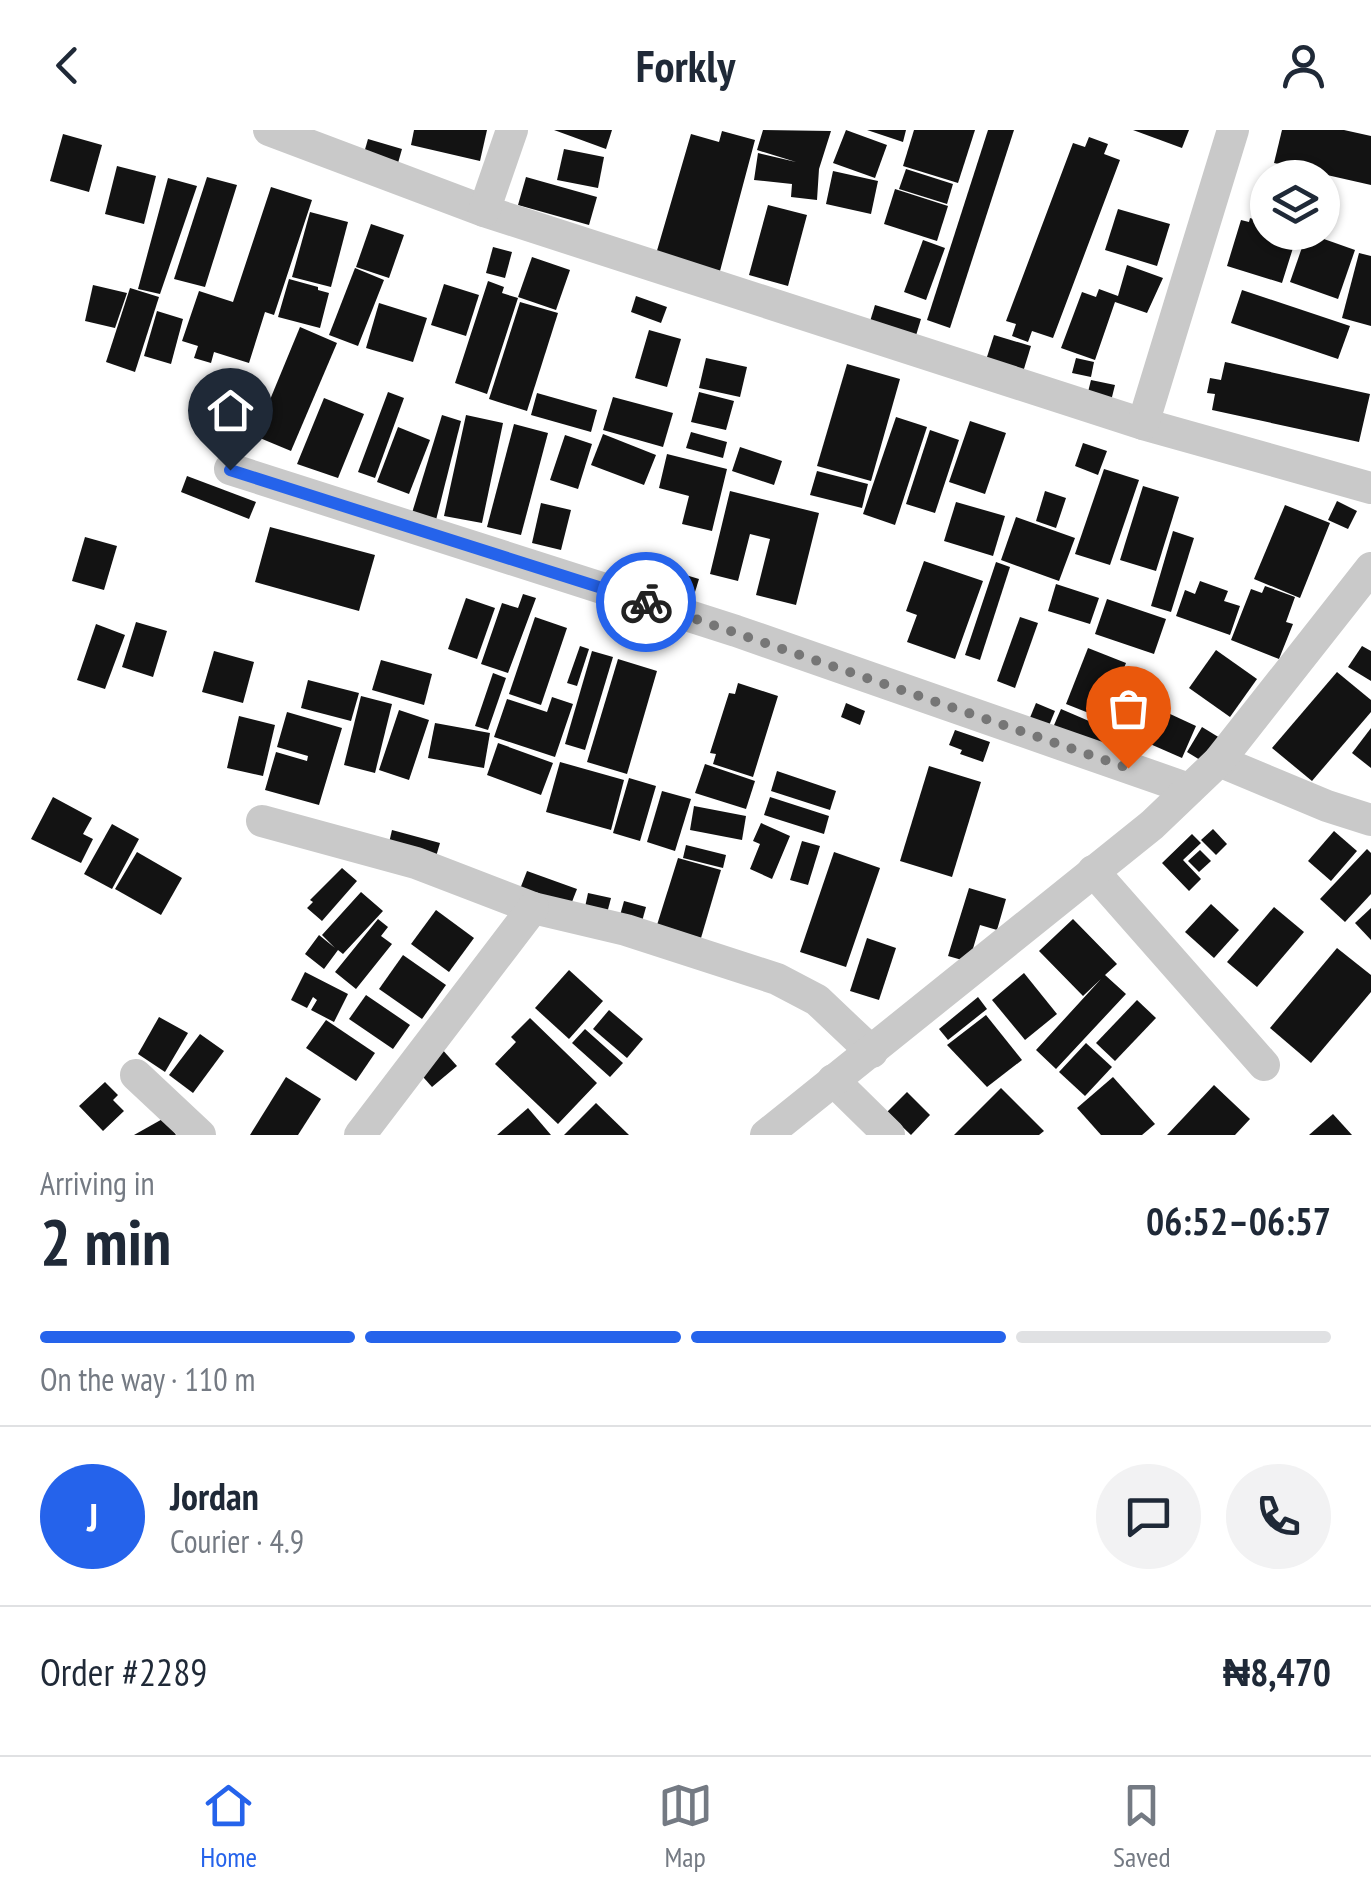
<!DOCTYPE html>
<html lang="en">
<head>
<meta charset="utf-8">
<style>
	:root { --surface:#fff; --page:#f2f2f3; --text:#1f2937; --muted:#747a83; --line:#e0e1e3; --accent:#2563eb }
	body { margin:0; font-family:"PT Sans Narrow",sans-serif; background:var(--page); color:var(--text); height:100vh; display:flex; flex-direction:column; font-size:38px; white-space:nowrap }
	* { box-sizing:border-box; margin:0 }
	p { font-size:32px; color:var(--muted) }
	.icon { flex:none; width:55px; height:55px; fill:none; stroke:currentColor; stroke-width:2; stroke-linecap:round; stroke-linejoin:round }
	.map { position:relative; height:1005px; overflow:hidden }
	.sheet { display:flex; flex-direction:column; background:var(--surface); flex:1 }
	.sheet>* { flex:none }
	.tools { position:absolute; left:1250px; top:30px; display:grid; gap:20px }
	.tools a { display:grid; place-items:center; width:90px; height:90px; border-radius:50%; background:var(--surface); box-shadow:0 2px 8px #0004; font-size:50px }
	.pin { position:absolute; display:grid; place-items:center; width:85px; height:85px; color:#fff; margin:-102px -42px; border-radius:50% 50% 50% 0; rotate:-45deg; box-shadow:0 0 10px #0007 }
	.pin .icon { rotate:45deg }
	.courier { position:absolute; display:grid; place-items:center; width:100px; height:100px; margin:-50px; border:8px solid #2563eb; border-radius:50%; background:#fff; color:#222; box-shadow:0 2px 12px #0007 }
	.overview em { font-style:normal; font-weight:700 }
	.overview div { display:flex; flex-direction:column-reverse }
	.overview { display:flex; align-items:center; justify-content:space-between; height:170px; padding:0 40px }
	h1 { font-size:65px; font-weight:700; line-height:75px }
	.bar { display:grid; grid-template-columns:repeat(4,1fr); gap:15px 10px; align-content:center; height:120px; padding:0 40px }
	.bar i { height:12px; border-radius:8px; background:var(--line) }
	.bar .active { background:var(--accent) }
	.bar p { grid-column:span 4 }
	.line { display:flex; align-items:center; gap:25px; padding:0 40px; border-top:2px solid var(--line) }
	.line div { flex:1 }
	.round { display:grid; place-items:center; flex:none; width:105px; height:105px; border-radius:52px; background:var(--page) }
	header { display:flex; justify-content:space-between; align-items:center; height:130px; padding:0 40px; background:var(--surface); font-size:45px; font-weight:700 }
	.menu { display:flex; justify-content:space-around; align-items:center; height:140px; border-top:2px solid var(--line); background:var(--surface); font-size:28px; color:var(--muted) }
	.menu a { display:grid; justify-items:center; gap:5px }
	.menu .active { color:var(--accent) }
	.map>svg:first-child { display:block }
	.building { fill:#131313 }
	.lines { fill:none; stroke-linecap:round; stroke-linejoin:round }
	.minor { stroke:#c9c9c9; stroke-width:32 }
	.done { stroke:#767676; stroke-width:10; stroke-dasharray:0 18 }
	.route { stroke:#2563eb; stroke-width:12 }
</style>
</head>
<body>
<header><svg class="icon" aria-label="back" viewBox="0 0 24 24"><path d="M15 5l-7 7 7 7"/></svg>Forkly<svg class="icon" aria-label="person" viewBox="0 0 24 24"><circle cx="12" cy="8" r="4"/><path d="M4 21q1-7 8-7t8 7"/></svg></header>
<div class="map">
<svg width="1371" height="1005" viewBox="0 0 1371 1005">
	<rect width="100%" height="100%" fill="#fff"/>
	<g class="building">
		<path d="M414,0H487L480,31L411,15Z"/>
		<path d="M554,0H612L606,19Z"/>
		<path d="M763,0L831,1L819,39L817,70L791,67L792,54L754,50L758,23L796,32L757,20Z"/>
		<path d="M846,0L887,15L875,48L833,33Z"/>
		<path d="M867,0H906L903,12Z"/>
		<path d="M914,0H975L958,53L903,36Z"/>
		<path d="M988,0H1014L950,198L927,190Z"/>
		<path d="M1133,0H1189L1182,18Z"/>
		<path d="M1282,0H1344L1371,6V55L1274,33Z"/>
		<path d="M722,1L755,10L720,141L656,124L691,4L719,12Z"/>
		<path d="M63,4L102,15L89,62L50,51Z"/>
		<path d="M1089,7L1108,14L1104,24L1120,30L1053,208L1032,201L1028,212L1012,206L1016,194L1006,191L1073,13L1085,17Z"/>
		<path d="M368,9L402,19L398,33L364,23Z"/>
		<path d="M564,19L604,27L598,58L557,50Z"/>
		<path d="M117,36L156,46L144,94L105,84Z"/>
		<path d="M906,39L953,54L947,74L899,59Z"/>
		<path d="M833,41L878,51L871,84L826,74Z"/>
		<path d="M207,47L237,55L205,157L174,149Z"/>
		<path d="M526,47L597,67L589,95L518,75Z"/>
		<path d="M168,48L197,56L160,164L138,159Z"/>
		<path d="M271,57L312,70L274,185L265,182L249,233L214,222L211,233L194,228L198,216L182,211L199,161L233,172Z"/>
		<path d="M895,59L948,76L937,111L884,94Z"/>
		<path d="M768,75L807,85L788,156L749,145Z"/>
		<path d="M1118,79L1170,94L1157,136L1105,120Z"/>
		<path d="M310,82L348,92L331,157L292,147Z"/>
		<path d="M1250,88L1268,94V102H1298L1282,153L1227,136L1241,90L1249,92Z"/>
		<path d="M371,94L404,105L389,148L356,137Z"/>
		<path d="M1307,103L1355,120L1338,169L1290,152Z"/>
		<path d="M923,110L945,118L926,170L904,162Z"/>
		<path d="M493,117L512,122L505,148L486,143Z"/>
		<path d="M1359,123L1371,126V196L1342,188Z"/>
		<path d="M532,127L570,140L556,180L518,167Z"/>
		<path d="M1127,135L1163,148L1147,183L1115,172L1095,230L1061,218L1082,162L1096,167L1099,159L1118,166Z"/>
		<path d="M355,138L384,150L358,216L329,205Z"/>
		<path d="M289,149L318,157V160L329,163L320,198L278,187Z"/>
		<path d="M488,151L504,157L502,163L518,168L487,264L455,253Z"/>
		<path d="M444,154L479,165L466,206L431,195Z"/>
		<path d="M93,155L127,163L115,198L85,191Z"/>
		<path d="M130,158L159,167L135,242L106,232Z"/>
		<path d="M1242,160L1350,196L1338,229L1231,193Z"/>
		<path d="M636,166L667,177L661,193L631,182Z"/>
		<path d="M520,172L558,183L527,281L489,269Z"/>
		<path d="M379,173L427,188L413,232L366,218Z"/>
		<path d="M875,175L921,189L914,212L868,198Z"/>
		<path d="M157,181L183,189L171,234L144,226Z"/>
		<path d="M300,197L337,213L291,321L255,306Z"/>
		<path d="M649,200L681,209L667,257L635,248Z"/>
		<path d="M994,205L1031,216L1023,242L986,230Z"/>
		<path d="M706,228L747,237L740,267L699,258Z"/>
		<path d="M1076,228L1094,232L1091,247L1072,243Z"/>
		<path d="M1225,232L1370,264L1359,312L1212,280L1215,264L1207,263L1210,248L1221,250Z"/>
		<path d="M847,234L900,249L871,351L817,336Z"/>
		<path d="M1091,250L1115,255L1111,271L1087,266Z"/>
		<path d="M388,262L404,268L375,348L358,342Z"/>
		<path d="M699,262L734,271L726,300L691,292Z"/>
		<path d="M537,263L597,280L591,302L531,285Z"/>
		<path d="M613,267L673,283L663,317L603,300Z"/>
		<path d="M324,268L364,284L338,348L297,334Z"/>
		<path d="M442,285L461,291L436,390L412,383Z"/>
		<path d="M466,285L503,293L482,393L444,386Z"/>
		<path d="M896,287L927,297L895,395L863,384Z"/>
		<path d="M970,291L1006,303L985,364L949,352Z"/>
		<path d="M514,294L548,303L521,405L487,397Z"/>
		<path d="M398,297L430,310L409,364L377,352Z"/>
		<path d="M930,300L959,310L935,383L906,374Z"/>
		<path d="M691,302L727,312L723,328L686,318Z"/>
		<path d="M603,304L656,325L644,355L591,335Z"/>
		<path d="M565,305L592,314L578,359L550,350Z"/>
		<path d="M1083,313L1107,321L1098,345L1075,336Z"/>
		<path d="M740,317L782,331L774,355L732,341Z"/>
		<path d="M667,324L727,339L712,401L682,394L689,366L659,358Z"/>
		<path d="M1104,339L1139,350L1110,435L1075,424Z"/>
		<path d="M817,341L868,354L862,378L810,365Z"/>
		<path d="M187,346L256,372L249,389L181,362Z"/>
		<path d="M1143,356L1179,367L1156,441L1120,430Z"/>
		<path d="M730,361L819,383L796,475L756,465L770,409L750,404L738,451L710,444Z"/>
		<path d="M1045,361L1066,368L1056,398L1036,391Z"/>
		<path d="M1337,371L1357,381L1348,399L1328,390Z"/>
		<path d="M956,372L1005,386L993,426L944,411Z"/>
		<path d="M541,373L571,380L561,420L532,413Z"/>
		<path d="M1285,375L1330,393L1300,468L1254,449Z"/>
		<path d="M1016,387L1075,408L1059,451L1001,430Z"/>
		<path d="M270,397L375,425L359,481L255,452Z"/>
		<path d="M1173,401L1194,408L1171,482L1151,476Z"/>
		<path d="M85,407L117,416L104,460L72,451Z"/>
		<path d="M924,431L983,451L955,529L907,512L917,485L906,481Z"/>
		<path d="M996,432L1010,437L980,530L965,525Z"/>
		<path d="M646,433L699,449L691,475L638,459Z"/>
		<path d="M1200,451L1228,461L1224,471L1240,476L1230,505L1176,486L1185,460L1195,464Z"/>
		<path d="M1056,454L1099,468L1090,494L1048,481Z"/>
		<path d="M1265,456L1295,467L1286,492L1293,494L1279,529L1231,510L1251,459L1262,463Z"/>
		<path d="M523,464L536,468L508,543L481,534L502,473L518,478Z"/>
		<path d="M466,468L495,478L477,529L448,519Z"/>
		<path d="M1107,469L1166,489L1154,524L1095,504Z"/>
		<path d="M535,487L567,498L541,575L509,564Z"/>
		<path d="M1020,487L1038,493L1015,558L997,551Z"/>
		<path d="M136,492L167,501L153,547L122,537Z"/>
		<path d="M96,494L125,505L105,559L77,550Z"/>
		<path d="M580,516L589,519L577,556L567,553Z"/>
		<path d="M1362,516L1371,521V551L1348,537Z"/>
		<path d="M1088,518L1126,533L1104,589L1066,574Z"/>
		<path d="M1216,520L1257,549L1230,587L1189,558Z"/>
		<path d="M214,521L254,532L243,573L202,562Z"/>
		<path d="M592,521L613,527L585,620L565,614Z"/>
		<path d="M618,529L657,541L627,644L587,632Z"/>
		<path d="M381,530L432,544L424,575L372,560Z"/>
		<path d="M1337,542L1371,570V582L1312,651L1272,618Z"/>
		<path d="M493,543L506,548L488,600L475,596Z"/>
		<path d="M308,550L359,563L351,591L301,578Z"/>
		<path d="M738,553L778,566L753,647L713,634L716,624L710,623L729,563L735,564Z"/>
		<path d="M361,566L392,574L375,643L344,635Z"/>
		<path d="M552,567L573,574L555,627L494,607L507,569L547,582Z"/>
		<path d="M1140,570L1196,596L1182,628L1125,603Z"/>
		<path d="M846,573L865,581L860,595L841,587Z"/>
		<path d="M1036,573L1055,581L1048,598L1029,590Z"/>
		<path d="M1061,579L1110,600L1100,623L1051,602Z"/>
		<path d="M399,580L429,590L409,650L379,640Z"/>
		<path d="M287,582L342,598L319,675L265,660L276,622L307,631L308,626L277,617Z"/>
		<path d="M239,586L275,595L263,646L227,638Z"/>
		<path d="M435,593L490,603L484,638L428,628Z"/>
		<path d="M1202,597L1220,608L1205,633L1187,622Z"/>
		<path d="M1371,598V638L1352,623Z"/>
		<path d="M955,600L990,612L983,632L960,624L962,620L949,615Z"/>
		<path d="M498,613L553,633L541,665L487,645Z"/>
		<path d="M560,632L624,650L611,700L546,682Z"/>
		<path d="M705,634L755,651L746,679L695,663Z"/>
		<path d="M929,636L981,652L952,747L900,731Z"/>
		<path d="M777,641L836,661L830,680L771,661Z"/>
		<path d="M629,648L656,656L640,711L613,703Z"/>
		<path d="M662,661L691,669L675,721L647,712Z"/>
		<path d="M53,667L92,688L83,704L93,709L81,733L31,709Z"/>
		<path d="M770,667L829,686L824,704L764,685Z"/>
		<path d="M694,676L746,686L742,710L690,700Z"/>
		<path d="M761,693L790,706L772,749L750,739L760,714L753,711Z"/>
		<path d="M112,694L139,709L112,759L84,744Z"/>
		<path d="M1213,699L1227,714L1216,725L1201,710Z"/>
		<path d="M392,700L440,713L435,730L388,717Z"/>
		<path d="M1334,701L1357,721L1331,751L1308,731Z"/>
		<path d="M1192,704L1201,713L1183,730L1201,749L1189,761L1162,733Z"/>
		<path d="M802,711L820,716L808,755L790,750Z"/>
		<path d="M686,715L726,725L723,738L683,728Z"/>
		<path d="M1367,719L1371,723V764L1345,792L1320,769Z"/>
		<path d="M1200,720L1211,731L1199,742L1188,731Z"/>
		<path d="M137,722L182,748L161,785L115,759Z"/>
		<path d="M834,722L880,738L846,837L800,822Z"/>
		<path d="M678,728L721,740L701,808L657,795Z"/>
		<path d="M342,738L357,751L322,791L307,778L313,772L310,770Z"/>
		<path d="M527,741L577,759L570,777L520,759Z"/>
		<path d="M969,758L1006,769L997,800L980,795L969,832L948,826Z"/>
		<path d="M361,762L383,781L343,824L338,820L324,839L305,824L319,805L335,818L322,805Z"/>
		<path d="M588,763L611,768L606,787L584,782Z"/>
		<path d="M624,771L646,777L641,795L619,789Z"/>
		<path d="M1211,774L1239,800L1214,828L1185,802Z"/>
		<path d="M1274,777L1304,802L1257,857L1227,832Z"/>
		<path d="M1371,778V810L1355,793Z"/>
		<path d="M436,780L474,808L449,842L411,814Z"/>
		<path d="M378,789L388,797L381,806L392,814L356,859L335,842Z"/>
		<path d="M1073,789L1117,834L1105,845L1126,864L1056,939L1036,920L1101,849L1083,866L1039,821Z"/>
		<path d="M867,808L896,818L879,870L850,861Z"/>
		<path d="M1337,818L1371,845V862L1311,933L1270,898Z"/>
		<path d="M403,825L446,855L422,889L379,859Z"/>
		<path d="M569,840L603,871L569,909L535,878Z"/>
		<path d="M305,842L348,864L334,892L311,880L317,870L313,867L307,878L291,870Z"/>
		<path d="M1024,843L1057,884L1025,910L992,870Z"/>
		<path d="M366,865L410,895L393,919L349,889Z"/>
		<path d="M978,867L987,879L948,910L939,899Z"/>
		<path d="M1137,870L1156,888L1115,931L1096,913Z"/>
		<path d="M609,880L643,909L627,928L593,899Z"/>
		<path d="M986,885L1022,930L987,957L947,915Z"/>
		<path d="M159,887L188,903L165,942L138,924Z"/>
		<path d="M530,888L597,953L558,994L495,934L516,912L511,907Z"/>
		<path d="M326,890L375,923L356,951L306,918Z"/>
		<path d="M585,899L623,933L610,947L572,913Z"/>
		<path d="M200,904L224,921L193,963L169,945Z"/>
		<path d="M1086,913L1112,937L1085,966L1059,942Z"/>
		<path d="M441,918L457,936L432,957L416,939Z"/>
		<path d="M286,947L321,969L298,1005H250Z"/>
		<path d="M1113,947L1155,994L1142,1005H1101L1077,978Z"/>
		<path d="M105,952L118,965L113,970L124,981L103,1001L79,976Z"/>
		<path d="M1214,955L1250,989L1235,1005H1167Z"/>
		<path d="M1001,958L1044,1001L1039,1005H954Z"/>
		<path d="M907,962L930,985L911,1005L887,982Z"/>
		<path d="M596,973L629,1005H564Z"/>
		<path d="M528,978L551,1005H497Z"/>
		<path d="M1333,984L1352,1005H1309Z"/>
		<path d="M166,987L176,1005H134Z"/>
	</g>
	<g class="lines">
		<g class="minor">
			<path d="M269,0L484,81L1143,294L1371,358"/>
			<path d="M484,81L512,0"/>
			<path d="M1143,294L1233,0"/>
			<path d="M230,339L736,501L1189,659"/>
			<path d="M1219,631L1327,676L1371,690"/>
			<path d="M262,691L416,733L533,778L626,800L777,849L817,870L872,922"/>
			<path d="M1093,741L1264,935"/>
			<path d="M136,945L200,1005"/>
			<path d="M833,950L889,1005"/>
			<path d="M360,1005L533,778"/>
			<path d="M766,1005L1152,695L1219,631L1371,438"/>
		</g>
	</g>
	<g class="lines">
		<path class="done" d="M646,472L1128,638"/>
		<path class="route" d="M230,340L646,472"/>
	</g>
</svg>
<div class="tools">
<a><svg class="icon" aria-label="layers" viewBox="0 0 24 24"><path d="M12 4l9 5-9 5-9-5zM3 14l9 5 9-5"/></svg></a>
</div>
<div class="pin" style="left:1128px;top:638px;background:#ea580c"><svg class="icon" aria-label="bag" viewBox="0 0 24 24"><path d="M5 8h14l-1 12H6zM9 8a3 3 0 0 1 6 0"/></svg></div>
<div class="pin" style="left:230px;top:340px;background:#1f2937"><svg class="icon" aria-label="home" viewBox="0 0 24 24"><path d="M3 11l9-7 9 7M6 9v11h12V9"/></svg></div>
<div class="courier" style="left:646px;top:472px"><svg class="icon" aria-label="bike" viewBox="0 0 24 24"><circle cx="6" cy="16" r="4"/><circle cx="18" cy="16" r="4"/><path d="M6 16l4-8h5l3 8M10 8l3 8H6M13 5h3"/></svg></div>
</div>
<section class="sheet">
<div class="overview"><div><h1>2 min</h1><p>Arriving in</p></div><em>06:52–06:57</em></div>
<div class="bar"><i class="active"></i><i class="active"></i><i class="active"></i><i></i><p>On the way · 110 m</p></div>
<div class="line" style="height:180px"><b class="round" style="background:var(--accent);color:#fff">J</b><div><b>Jordan</b><p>Courier · 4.9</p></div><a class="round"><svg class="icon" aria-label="chat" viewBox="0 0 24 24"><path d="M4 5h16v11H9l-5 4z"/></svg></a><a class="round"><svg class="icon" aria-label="phone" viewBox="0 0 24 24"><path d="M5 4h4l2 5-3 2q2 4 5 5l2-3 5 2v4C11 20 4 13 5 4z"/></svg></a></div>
<div class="line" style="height:130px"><div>Order #2289</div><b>₦8,470</b></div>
</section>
<nav class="menu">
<a class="active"><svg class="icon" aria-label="home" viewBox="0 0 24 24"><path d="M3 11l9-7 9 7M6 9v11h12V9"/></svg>Home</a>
<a><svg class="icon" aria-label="map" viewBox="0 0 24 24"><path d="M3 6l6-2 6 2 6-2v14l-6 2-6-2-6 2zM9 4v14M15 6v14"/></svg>Map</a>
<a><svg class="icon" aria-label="saved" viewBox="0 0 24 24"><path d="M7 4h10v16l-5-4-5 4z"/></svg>Saved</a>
</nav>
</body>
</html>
